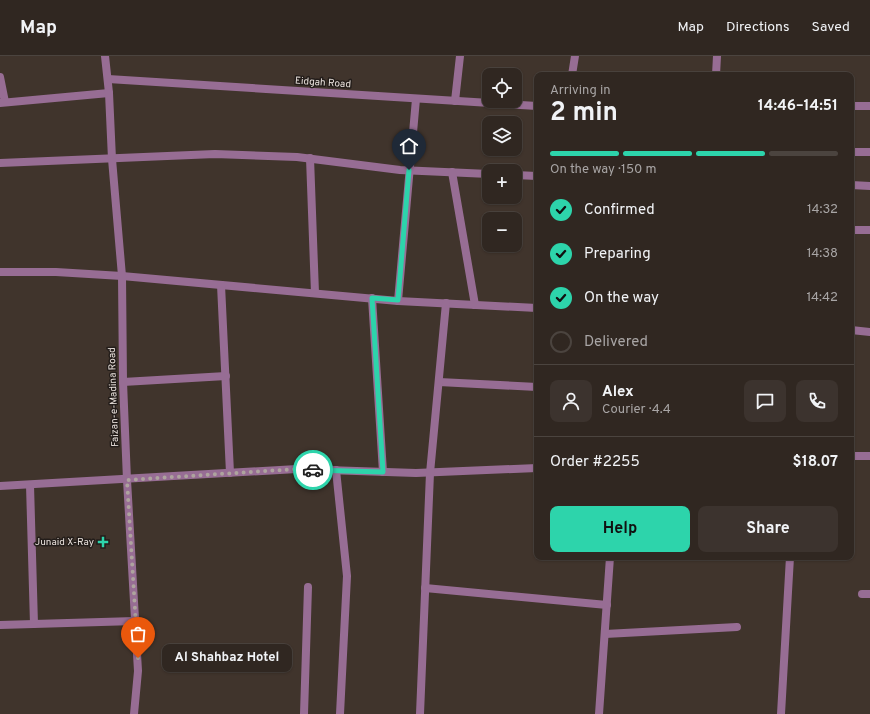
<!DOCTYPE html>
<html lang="en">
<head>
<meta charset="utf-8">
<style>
	:root { --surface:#302721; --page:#3c332e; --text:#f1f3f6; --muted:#a8a5a5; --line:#4b443f; --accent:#2dd4ab }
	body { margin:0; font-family:Overpass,sans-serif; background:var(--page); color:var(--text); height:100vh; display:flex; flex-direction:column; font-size:15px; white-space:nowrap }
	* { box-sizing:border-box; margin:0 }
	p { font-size:13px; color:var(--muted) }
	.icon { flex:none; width:22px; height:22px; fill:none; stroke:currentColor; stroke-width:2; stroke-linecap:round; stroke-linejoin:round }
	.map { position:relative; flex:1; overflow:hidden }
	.drawer { position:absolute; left:534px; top:16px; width:320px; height:488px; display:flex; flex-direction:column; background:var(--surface); border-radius:8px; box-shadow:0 1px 3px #0004,0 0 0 1px var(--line) }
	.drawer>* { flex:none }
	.controls { position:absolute; left:482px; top:12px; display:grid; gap:8px }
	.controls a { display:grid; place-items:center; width:40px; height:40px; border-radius:8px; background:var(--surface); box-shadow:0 1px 3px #0004,0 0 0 1px var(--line); font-size:20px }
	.pin { position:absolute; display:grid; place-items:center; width:34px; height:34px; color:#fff; margin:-41px -17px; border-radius:50% 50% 50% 0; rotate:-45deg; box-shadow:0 0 4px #0007 }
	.pin .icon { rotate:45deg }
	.courier { position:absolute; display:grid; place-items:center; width:40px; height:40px; margin:-20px; border:3px solid #2dd4ab; border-radius:50%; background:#fff; color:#222; box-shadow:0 1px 5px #0007 }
	.bubble { position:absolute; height:28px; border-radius:8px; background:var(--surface); box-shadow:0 1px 3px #0004,0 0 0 1px var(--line); font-size:13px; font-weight:700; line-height:28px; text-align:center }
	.overview em { font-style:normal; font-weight:700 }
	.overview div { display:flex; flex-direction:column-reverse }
	.overview { display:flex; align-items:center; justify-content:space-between; height:68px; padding:0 16px }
	h1 { font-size:26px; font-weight:700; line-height:30px }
	.bar { display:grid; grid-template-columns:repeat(4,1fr); gap:6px 4px; align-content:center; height:48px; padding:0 16px }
	.bar i { height:5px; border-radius:3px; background:var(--line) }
	.bar .on { background:var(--accent) }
	.bar p { grid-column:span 4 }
	.line { display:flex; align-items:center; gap:10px; padding:0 16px; border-top:1px solid var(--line) }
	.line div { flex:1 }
	.round { display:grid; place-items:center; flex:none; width:42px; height:42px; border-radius:8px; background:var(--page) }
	ol { padding:0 16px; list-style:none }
	li { display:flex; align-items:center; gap:12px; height:44px }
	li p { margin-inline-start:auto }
	li .icon { padding:4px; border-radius:50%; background:var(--accent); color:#111; stroke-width:4 }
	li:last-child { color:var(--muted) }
	li i { width:22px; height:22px; border:2px solid var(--line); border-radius:50% }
	.primary-button { display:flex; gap:8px; margin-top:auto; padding:8px 16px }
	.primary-button a { flex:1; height:46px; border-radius:8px; background:var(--accent); color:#111; font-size:16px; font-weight:700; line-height:46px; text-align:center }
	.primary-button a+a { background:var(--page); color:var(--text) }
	header { display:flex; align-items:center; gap:24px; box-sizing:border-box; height:56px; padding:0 20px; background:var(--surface); border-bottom:1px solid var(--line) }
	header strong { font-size:19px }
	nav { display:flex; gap:22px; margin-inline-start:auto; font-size:14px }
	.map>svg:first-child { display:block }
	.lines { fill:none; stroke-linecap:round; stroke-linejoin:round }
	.minor { stroke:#976d94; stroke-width:8 }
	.tertiary { stroke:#976d94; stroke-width:8 }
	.done { stroke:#aea49e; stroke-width:4; stroke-dasharray:0 7.2 }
	.route { stroke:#2dd4ab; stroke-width:5 }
	.poi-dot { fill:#2dd4ab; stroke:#231d1a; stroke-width:1.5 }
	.labels { text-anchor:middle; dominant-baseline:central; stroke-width:3; stroke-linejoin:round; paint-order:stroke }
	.street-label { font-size:10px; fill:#e9e1dc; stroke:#231d1a }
	.poi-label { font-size:10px; fill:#e9e1dc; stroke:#231d1a; text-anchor:end }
</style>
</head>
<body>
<header>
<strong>Map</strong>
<nav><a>Map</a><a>Directions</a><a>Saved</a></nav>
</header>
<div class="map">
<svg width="870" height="658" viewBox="0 0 870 658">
	<rect width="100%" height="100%" fill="#40342c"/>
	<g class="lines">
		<g class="minor">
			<path d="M572,19L575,0"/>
			<path d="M716,19L717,0"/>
			<path d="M0,21L5,46"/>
			<path d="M108,23L537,50"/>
			<path d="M455,45L460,0"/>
			<path d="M0,47L109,37"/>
			<path d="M851,50H870"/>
			<path d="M851,96H870"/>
			<path d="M310,102L315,237"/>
			<path d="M0,107L215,98L297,101L400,114L489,118"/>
			<path d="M452,116L475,249"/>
			<path d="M515,119L537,120"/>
			<path d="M851,129L870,130"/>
			<path d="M851,174H870"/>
			<path d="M0,216H56L122,220L398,245L537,252"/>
			<path d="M221,229L230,417"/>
			<path d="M372,242L383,416"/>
			<path d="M398,245L416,43"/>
			<path d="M851,274L870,276"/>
			<path d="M123,326L226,320"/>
			<path d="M439,326L537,331"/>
			<path d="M851,400H870"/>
			<path d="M336,414L347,520L340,658"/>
			<path d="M30,429L34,568"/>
			<path d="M0,430L297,413L416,417L537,412"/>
			<path d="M425,532L607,549"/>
			<path d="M862,538H870"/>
			<path d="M0,569L135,565"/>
			<path d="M605,578L737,571"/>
			<path d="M304,658L308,531"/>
			<path d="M420,658L430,417L446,247"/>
			<path d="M599,658L610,501"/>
			<path d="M781,658L790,501"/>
		</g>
		<path class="tertiary" d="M105,0L109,37L112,103L122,220L123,326L127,424L138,615L134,658"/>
	</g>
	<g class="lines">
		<path class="done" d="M138,602L127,424L297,413L313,414"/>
		<path class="route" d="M313,414L383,416L372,242L398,244L409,114"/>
	</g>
	<path class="poi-dot" d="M101 480h4v4h4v4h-4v4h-4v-4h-4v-4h4z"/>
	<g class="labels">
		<g class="street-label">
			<text transform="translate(323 27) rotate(4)">Eidgah Road</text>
			<text transform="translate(114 341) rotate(-92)">Faizan-e-Madina Road</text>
		</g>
		<g class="poi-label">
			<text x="94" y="486">Junaid X-Ray</text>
		</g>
	</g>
</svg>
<div class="controls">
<a><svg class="icon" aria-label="locate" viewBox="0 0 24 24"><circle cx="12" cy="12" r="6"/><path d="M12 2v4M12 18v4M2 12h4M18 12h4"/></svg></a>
<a><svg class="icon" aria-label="layers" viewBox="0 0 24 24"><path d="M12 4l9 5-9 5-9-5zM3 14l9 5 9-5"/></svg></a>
<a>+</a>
<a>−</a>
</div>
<div class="pin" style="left:138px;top:602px;background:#ea580c"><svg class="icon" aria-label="bag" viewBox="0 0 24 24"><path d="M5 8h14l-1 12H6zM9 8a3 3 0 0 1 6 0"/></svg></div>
<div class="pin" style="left:409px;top:114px;background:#1f2937"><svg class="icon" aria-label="home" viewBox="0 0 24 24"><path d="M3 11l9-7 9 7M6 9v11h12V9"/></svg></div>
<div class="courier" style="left:313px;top:414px"><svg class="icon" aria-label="car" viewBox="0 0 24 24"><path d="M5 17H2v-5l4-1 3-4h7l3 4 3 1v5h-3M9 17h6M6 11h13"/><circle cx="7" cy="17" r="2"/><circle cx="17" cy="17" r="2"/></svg></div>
<div class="bubble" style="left:162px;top:588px;width:130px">Al Shahbaz Hotel</div>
<section class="drawer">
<div class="overview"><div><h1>2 min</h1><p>Arriving in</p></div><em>14:46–14:51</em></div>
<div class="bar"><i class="on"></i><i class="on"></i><i class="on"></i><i></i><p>On the way · 150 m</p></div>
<ol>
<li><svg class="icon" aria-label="check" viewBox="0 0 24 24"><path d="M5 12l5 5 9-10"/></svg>Confirmed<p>14:32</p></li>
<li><svg class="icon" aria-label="check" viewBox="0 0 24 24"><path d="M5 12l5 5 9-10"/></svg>Preparing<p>14:38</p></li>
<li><svg class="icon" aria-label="check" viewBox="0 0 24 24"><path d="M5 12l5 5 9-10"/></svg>On the way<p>14:42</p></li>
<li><i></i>Delivered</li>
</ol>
<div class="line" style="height:72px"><a class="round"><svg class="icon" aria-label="person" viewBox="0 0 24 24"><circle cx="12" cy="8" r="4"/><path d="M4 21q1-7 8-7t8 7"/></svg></a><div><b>Alex</b><p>Courier · 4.4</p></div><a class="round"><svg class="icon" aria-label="chat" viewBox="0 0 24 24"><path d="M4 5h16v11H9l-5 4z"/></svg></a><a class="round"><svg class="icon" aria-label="phone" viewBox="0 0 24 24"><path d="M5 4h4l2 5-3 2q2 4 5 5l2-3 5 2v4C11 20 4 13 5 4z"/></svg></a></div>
<div class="line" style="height:52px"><div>Order #2255</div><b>$18.07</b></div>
<div class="primary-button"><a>Help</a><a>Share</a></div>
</section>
</div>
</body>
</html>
